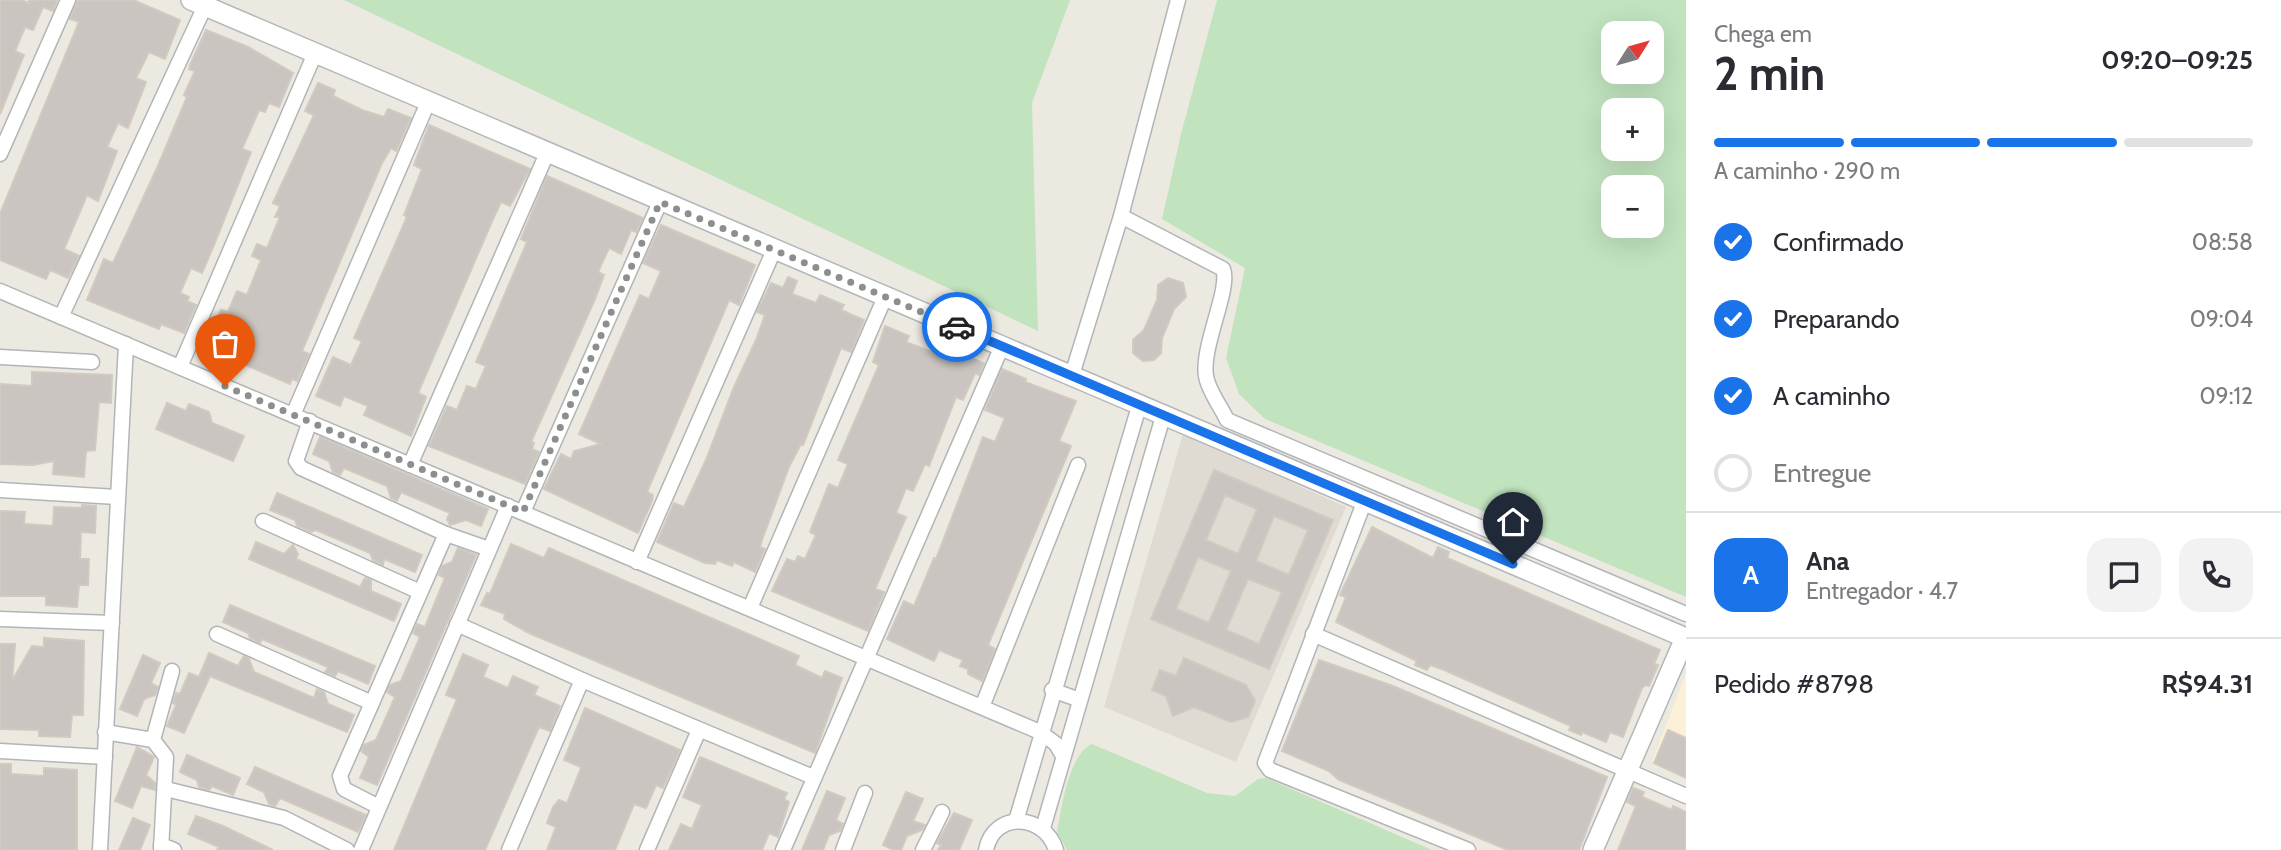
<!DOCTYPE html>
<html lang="pt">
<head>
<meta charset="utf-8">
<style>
	:root { --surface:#fff; --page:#f2f2f3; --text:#2b2b33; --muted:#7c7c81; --line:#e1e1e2; --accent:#1a73e8 }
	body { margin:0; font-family:Cabin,sans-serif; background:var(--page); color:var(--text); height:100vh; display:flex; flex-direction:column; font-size:26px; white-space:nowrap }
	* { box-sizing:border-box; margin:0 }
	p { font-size:23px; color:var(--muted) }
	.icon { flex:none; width:38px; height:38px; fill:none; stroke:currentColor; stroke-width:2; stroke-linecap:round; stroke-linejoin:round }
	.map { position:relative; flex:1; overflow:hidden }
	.side { display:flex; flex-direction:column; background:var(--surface); width:595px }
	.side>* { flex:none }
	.needle { width:46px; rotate:53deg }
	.controls { position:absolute; left:1601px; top:21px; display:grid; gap:14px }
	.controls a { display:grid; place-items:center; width:63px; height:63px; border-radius:14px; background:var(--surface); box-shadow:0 7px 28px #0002; font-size:35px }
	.pin { position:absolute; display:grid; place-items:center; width:60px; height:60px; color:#fff; margin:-72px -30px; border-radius:50% 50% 50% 0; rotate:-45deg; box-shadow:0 0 7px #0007 }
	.pin .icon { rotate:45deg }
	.courier { position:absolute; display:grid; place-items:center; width:70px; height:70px; margin:-35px; border:5px solid #1a73e8; border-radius:50%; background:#fff; color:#222; box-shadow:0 2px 9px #0007 }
	.summary em { font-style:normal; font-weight:700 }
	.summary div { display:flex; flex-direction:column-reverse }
	.summary { display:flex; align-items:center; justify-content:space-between; height:119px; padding:0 28px }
	h1 { font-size:46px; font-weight:700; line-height:52px }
	.bar { display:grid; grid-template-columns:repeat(4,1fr); gap:10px 7px; align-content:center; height:84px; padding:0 28px }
	.bar i { height:9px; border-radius:5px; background:var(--line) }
	.bar .current { background:var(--accent) }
	.bar p { grid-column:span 4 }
	.line { display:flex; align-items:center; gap:18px; padding:0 28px; border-top:2px solid var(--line) }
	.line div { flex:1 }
	.round { display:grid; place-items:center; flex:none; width:74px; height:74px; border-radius:21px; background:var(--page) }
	ol { padding:0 28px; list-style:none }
	li { display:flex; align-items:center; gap:21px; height:77px }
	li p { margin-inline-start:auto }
	li .icon { padding:7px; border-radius:50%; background:var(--accent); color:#fff; stroke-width:4 }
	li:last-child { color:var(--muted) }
	li i { width:38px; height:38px; border:4px solid var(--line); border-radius:50% }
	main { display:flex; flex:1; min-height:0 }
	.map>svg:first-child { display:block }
	.commercial { fill:#fcf0d6 }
	.education { fill:#dfdad2 }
	.green { fill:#c1e3be; fill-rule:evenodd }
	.building { fill:#cac5c0; stroke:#d0cac0; stroke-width:2; fill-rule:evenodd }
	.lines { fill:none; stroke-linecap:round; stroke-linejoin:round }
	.street-casing { stroke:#b2b5b8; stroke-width:17 }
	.secondary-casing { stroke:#b3b7bb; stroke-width:22 }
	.street { stroke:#fff; stroke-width:14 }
	.secondary { stroke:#fff; stroke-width:19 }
	.done { stroke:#8d8f8e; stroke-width:7; stroke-dasharray:0 12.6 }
	.route { stroke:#1a73e8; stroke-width:9 }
</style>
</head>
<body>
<main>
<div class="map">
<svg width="1686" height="850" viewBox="0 0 1686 850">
	<rect width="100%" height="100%" fill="#ece9e1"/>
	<path class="commercial" d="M1686,673V776L1652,762Z"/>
	<path class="education" d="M1183,434L1346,507L1236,762L1104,707Z"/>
	<g class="green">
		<path d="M344,0H1070L1032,103L1038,331Z"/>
		<path d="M1217,0H1686V597L1265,419L1239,394L1226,358L1245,268L1162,219L1181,134ZM1652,33V72H1614V33ZM1652,110V149H1614V110ZM1652,187V226H1614V187Z"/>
		<path d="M1092,744L1207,793L1235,796L1258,779L1266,778L1432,850H1067L1057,832C1062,808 1068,755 1092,744Z"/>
	</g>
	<g class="building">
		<path d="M0,0H21L29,3V0H57L53,11L43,7L33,30L25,27L15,51L24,55L0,114Z"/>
		<path d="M78,0H133L180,20L165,59L149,52L136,78L146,82L128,128L118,123L107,147L117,151L98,201L87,195L64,249L79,256L68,278L50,270L46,279L0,260V214L79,22L70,19Z"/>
		<path d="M206,30L248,47L293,73L279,107L269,103L265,112L259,110L242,149L251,152L214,245L202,273L191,268L180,293L189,297L187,301L196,305L184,333L161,324L159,329L87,300L104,259L113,263L157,168L187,97L184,95L195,71L189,69L190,65Z"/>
		<path d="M318,83L335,90L333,96L362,110L384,117L388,109L411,118L396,151L391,148L382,163L302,351L309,354L297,381L292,379L290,384L229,358L243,325L212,351L202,347L207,335L210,336L221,310L228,312L237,291L247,295L261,260L252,256L257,244L267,248L280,217H275L280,206L273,203L314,115L305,111Z"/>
		<path d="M429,125L530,169L510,206L501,202L490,226L418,393L426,397L411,436L364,415L368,406L344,396L340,406L316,396L333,357L351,365L362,341L354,338L407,217L404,215L422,169L414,165Z"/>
		<path d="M547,176L643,218L636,232L631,230L621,254L609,248L598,272L604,275L595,299L531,442L534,443L532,449L539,452L525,484L429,446L447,406L457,410L467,386L476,389L486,366L476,362L527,242L521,239Z"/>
		<path d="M661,225L755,265L739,305L729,300L647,492L653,495L652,501L638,533L544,489L561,454L571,459L574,451L601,444L579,434L640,295L649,299L661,271L643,263Z"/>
		<path d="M788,277L797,281L792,294L816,303L820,295L844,305L841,310L864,320L851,352L841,348L803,445L801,444L789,467L762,540L760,547L765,549L755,572L734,562L732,566L717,560L715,564L705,563L657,542L674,503L684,507L706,460L734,387L756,340L765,315L757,312L771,283L783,288Z"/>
		<path d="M1168,278L1183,283L1186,297L1174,309L1162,338L1161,353L1154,360L1143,361L1133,353V340L1144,330L1157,300L1158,285Z"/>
		<path d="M885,326L909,336L906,342L939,355L942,347L984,363L979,375L975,373L963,400L956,397L929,466L925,464L913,491L906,488L896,513L906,517L875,589L884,592L868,631L772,591L787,559L795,562L798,556L805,559L816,535L810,532L829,484L838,488L848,464L838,460L879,365L873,362Z"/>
		<path d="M1002,369L1026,379L1025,382L1076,401L1059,441L1071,446L988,645L995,649L982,681L968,674V669L960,666L963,660L939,650L934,661L887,639L904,601L914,606L934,558L936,559L983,437L995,442L1005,418L985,410Z"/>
		<path d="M32,372L112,375L111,403L99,402L95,450L86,451L84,477L53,474L54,461L32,465L0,464V384L32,386Z"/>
		<path d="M167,403L186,411L189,404L209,412L212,423L244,436L233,461L156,429Z"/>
		<path d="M320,437L488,509L481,526L466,520L450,525L447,519L450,513L401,492L397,501L391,498L387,486L344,468L340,475L333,472L329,461L313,454Z"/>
		<path d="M1214,470L1333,520L1269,669L1151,619ZM1225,495L1257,509L1238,554L1206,540ZM1274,516L1308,530L1289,575L1256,561ZM1198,557L1231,571L1209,623L1176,609ZM1248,579L1282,592L1259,644L1226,630Z"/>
		<path d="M277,493L422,555L415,572L384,559L383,565L373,560L370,553L316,530L311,532L297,526L295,520L270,510Z"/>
		<path d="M82,505L96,506L95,533L81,532L80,559H89L88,585H79L77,607L46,605V596H0V511L25,512L24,524L53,526L54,507L82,508Z"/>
		<path d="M1372,527L1433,558L1438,547L1449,552L1447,558L1660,650L1654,664L1658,665L1649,686L1645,685L1642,688L1623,737L1610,732L1606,742L1582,732L1581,735L1569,730L1571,726L1442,669L1430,665L1427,670L1415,665L1417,661L1336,622L1346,597L1340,595Z"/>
		<path d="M256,542L284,554L293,545L298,554L296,559L360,587L365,578L371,580V591L401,604L394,621L249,559Z"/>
		<path d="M511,544L544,558L549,548L799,656L795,665L822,678L825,671L842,678L815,753L529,633L504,619L505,614L481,605L487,593L490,594Z"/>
		<path d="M458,548L476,555L377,785L360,778L369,757L361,751L364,745L376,740L395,697L387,692L390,685L401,681L420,637L413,633L417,624L425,627L445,578L439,575L442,566L452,562Z"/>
		<path d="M230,605L375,666L368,684L338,671L335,676L325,672L328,667L262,639L260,643L250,638L248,633L223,622Z"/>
		<path d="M44,638L84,641L83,715H72L70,737L39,736V730L0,729V644H15L12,681L32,646L44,647Z"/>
		<path d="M209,653L238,666L244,656L249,659L254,672L314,698L317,689L324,692L328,704L354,715L347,732L210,676L184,733L167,726L176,705L173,703L176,693L180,694L189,673L199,677Z"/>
		<path d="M463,654L488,665L483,677L508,688L513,676L538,687L534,695L560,706L550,731L539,727L485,850H394L457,699L446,695Z"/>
		<path d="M143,655L160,663L151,683L158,687L155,695L144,699L137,716L120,709Z"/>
		<path d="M1184,658L1246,685L1255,701L1248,717L1231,722L1194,707L1173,716L1166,696L1152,690L1160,670L1176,676Z"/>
		<path d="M1319,660L1393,686L1607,777L1579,850H1508L1339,780L1329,771L1282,751Z"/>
		<path d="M585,708L680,750L663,788L656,785L646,808L634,804L615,850H547L556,827L547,823L553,807L559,800L567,803L580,771L581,767L564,760Z"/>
		<path d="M1668,730L1686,738V778L1654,763Z"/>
		<path d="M137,747L154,757L146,775L155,783V790L141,786L132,808L115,801Z"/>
		<path d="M187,755L240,778L233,795L212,786L209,790L199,787L197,780L180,772Z"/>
		<path d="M700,757L787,793L784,799L789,802L778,837L769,833L762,850H669L681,824L692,829L702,805L683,797Z"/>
		<path d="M0,764H11V774L44,776V768L77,770V850H0Z"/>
		<path d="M255,767L366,815L358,832L280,798L275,806L269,804L264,792L247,784Z"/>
		<path d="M1633,788L1644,792L1642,797L1672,810L1673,806L1686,812V850H1618L1636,806L1627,802Z"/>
		<path d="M827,791L845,798L836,820L843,824L840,831L829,835L823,850H802Z"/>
		<path d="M906,792L923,799L913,821L925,825L922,830L907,836L901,850H894L883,845Z"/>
		<path d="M954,813L972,820L959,850H938L941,845L937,843Z"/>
		<path d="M196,816L223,826L273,850H217L219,847L188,834Z"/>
		<path d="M133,818L150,825L140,850H119Z"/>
	</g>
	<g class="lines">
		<defs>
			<g id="street">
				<path d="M1178,0L1121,216L1223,269C1231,288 1201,347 1206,376C1208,390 1221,407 1227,420L1686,614"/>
				<path d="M0,154L68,0"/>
				<path d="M0,291L1040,732L1056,744L1063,756"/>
				<path d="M61,317L205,6"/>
				<path d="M0,357L92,362"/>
				<path d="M180,367L316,51"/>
				<path d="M1072,375L1121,216"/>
				<path d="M293,415L429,100"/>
				<path d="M310,421L296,461L301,468L446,534L489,549"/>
				<path d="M410,465L548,151"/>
				<path d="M0,490L117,497"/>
				<path d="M1365,500L1265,763L1270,770L1468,850"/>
				<path d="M523,512L660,202"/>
				<path d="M263,521L420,592"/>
				<path d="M637,562L774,250"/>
				<path d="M750,608L885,297"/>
				<path d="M0,619L112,623"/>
				<path d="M457,624L582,680L509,850"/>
				<path d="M217,634L372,703"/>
				<path d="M1313,634L1686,796"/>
				<path d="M582,680L813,777"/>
				<path d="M1052,690L1080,700"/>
				<path d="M982,707L1078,465"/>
				<path d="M105,732L153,740L172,671"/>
				<path d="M153,740L166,757L161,850"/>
				<path d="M0,751L105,757"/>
				<path d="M166,789L284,818L347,850"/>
				<path d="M379,807L344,789L340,776L446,534"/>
				<path d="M1016,821L1140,403"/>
				<path d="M1043,828L1164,413"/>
				<path d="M161,845L174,850"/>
				<path d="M100,850L126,344"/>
				<path d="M361,850L508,506"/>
				<path d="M647,850L699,730"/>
				<path d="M783,850L1002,346"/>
				<path d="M843,850L865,793"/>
				<path d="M923,850L942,812"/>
				<path d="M986,850C994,810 1045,814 1056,850"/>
			</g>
			<g id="secondary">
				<path d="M191,0L1686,638"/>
				<path d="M1593,850L1685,638"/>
			</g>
		</defs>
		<use href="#street" class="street-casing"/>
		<use href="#secondary" class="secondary-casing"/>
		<use href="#street" class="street"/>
		<use href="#secondary" class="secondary"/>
	</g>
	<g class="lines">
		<path class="done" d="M225,386L523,512L660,202L957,327"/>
		<path class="route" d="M957,327L1513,564"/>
	</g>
</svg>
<div class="controls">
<a><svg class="needle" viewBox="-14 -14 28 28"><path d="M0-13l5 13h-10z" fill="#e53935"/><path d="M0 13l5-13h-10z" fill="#7c7c81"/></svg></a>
<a>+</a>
<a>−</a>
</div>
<div class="pin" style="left:225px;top:386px;background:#ea580c"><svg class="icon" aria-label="bag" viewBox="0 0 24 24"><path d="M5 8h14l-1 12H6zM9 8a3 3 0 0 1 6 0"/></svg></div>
<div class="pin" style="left:1513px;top:564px;background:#1f2937"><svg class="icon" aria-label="home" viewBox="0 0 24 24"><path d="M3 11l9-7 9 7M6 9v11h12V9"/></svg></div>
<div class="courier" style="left:957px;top:327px"><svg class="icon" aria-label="car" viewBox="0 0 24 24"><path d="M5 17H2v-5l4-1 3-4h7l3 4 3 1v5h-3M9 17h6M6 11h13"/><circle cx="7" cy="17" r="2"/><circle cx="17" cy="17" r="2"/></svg></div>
</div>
<section class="side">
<div class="summary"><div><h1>2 min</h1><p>Chega em</p></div><em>09:20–09:25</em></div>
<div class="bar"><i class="current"></i><i class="current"></i><i class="current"></i><i></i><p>A caminho · 290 m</p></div>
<ol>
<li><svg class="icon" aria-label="check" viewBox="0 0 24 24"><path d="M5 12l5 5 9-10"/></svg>Confirmado<p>08:58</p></li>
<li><svg class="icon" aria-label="check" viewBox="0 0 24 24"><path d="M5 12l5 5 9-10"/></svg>Preparando<p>09:04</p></li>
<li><svg class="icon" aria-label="check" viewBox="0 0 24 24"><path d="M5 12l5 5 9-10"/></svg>A caminho<p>09:12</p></li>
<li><i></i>Entregue</li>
</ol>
<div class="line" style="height:126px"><b class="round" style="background:var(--accent);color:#fff">A</b><div><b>Ana</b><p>Entregador · 4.7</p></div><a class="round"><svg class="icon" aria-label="chat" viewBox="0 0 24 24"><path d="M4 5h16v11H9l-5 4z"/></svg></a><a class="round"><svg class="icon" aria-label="phone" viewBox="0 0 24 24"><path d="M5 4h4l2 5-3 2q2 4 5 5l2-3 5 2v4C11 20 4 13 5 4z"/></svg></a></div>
<div class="line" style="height:91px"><div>Pedido #8798</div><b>R$94.31</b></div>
</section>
</main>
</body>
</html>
